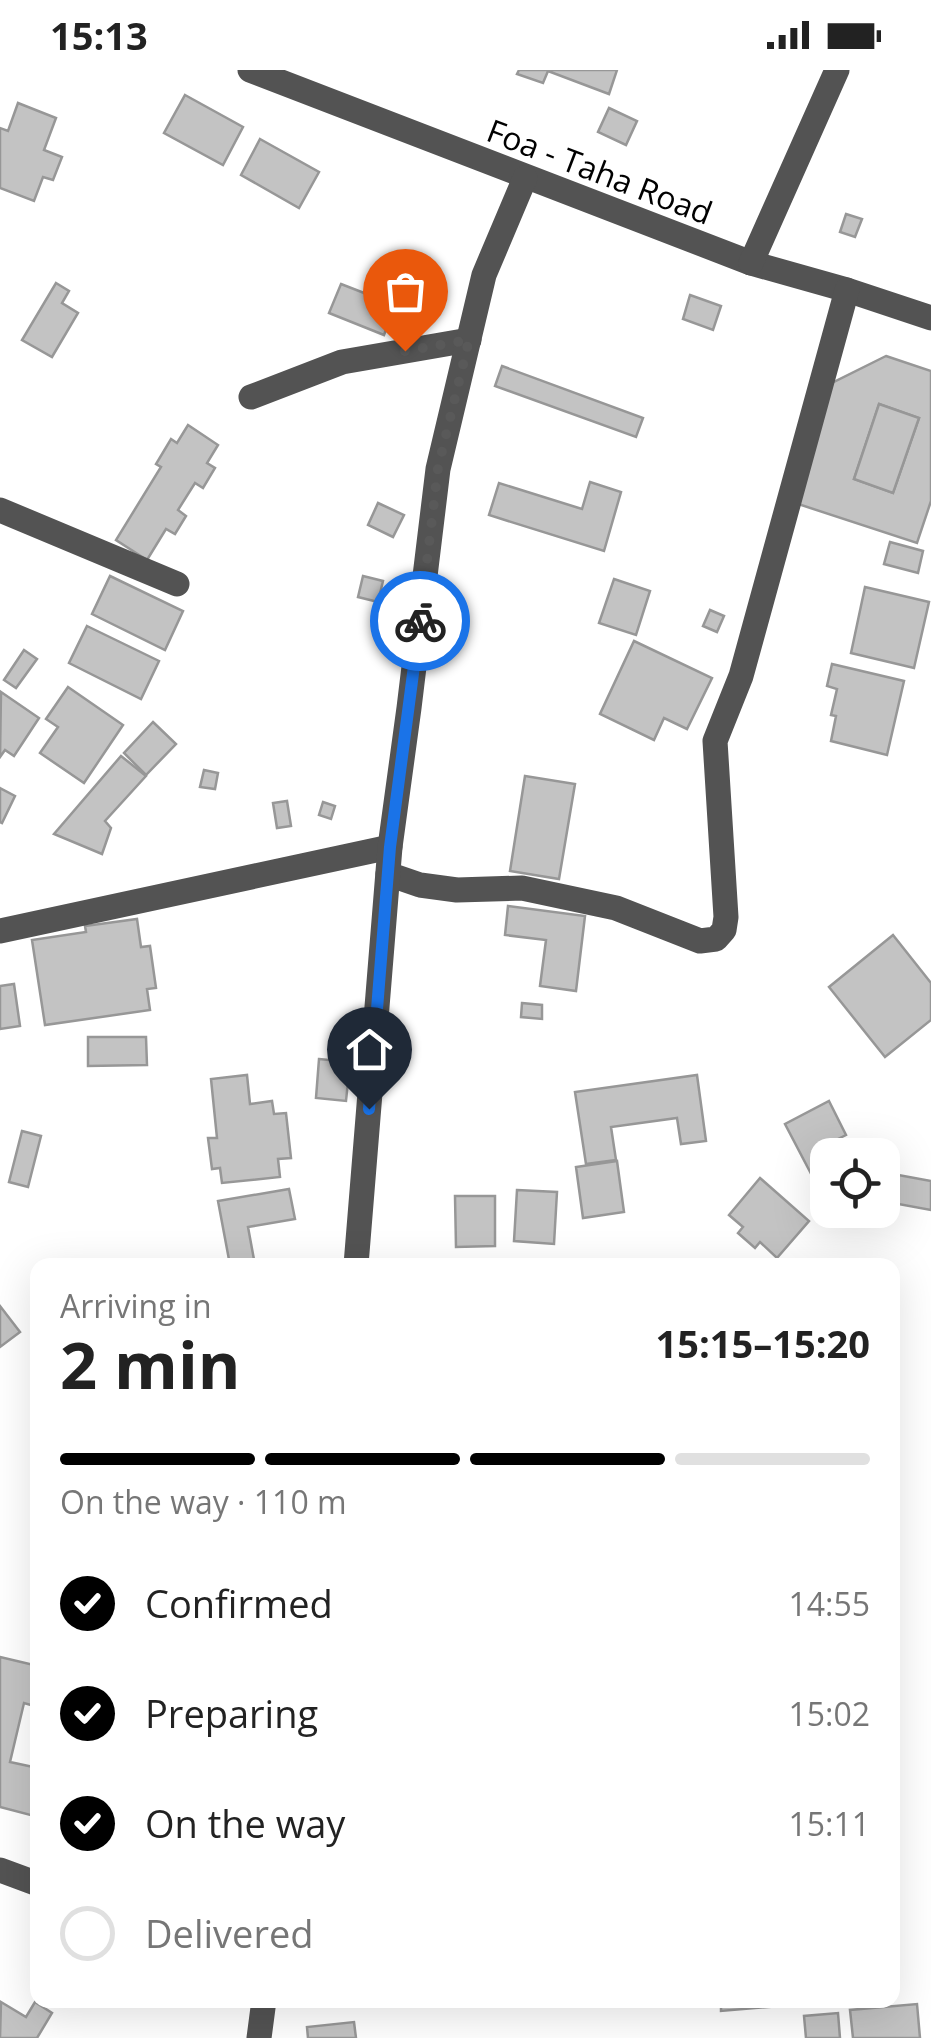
<!DOCTYPE html>
<html lang="en">
<head>
<meta charset="utf-8">
<style>
	:root { --surface:#fff; --page:#f2f2f2; --text:#222; --muted:#767676; --line:#e0e0e0; --accent:#000 }
	body { margin:0; font-family:"Open Sans",sans-serif; background:var(--page); color:var(--text); height:100vh; display:flex; flex-direction:column; font-size:38px; white-space:nowrap }
	* { box-sizing:border-box; margin:0 }
	p { font-size:32px; color:var(--muted) }
	.icon { flex:none; width:55px; height:55px; fill:none; stroke:currentColor; stroke-width:2; stroke-linecap:round; stroke-linejoin:round }
	.map { position:relative; flex:1; overflow:hidden }
	.sheet { position:absolute; left:30px; top:1188px; width:870px; height:750px; display:flex; flex-direction:column; background:var(--surface); border-radius:20px; box-shadow:0 10px 40px #0002 }
	.sheet>* { flex:none }
	.fabs { position:absolute; left:810px; top:1068px; display:grid; gap:20px }
	.fabs a { display:grid; place-items:center; width:90px; height:90px; border-radius:20px; background:var(--surface); box-shadow:0 10px 40px #0002; font-size:50px }
	.pin { position:absolute; display:grid; place-items:center; width:85px; height:85px; color:#fff; margin:-102px -42px; border-radius:50% 50% 50% 0; rotate:-45deg; box-shadow:0 0 10px #0007 }
	.pin .icon { rotate:45deg }
	.courier { position:absolute; display:grid; place-items:center; width:100px; height:100px; margin:-50px; border:8px solid #1a73e8; border-radius:50%; background:#fff; color:#222; box-shadow:0 2px 12px #0007 }
	.overview em { font-style:normal; font-weight:700 }
	.overview div { display:flex; flex-direction:column-reverse }
	.overview { display:flex; align-items:center; justify-content:space-between; height:170px; padding:0 30px }
	h1 { font-size:65px; font-weight:700; line-height:75px }
	.bar { display:grid; grid-template-columns:repeat(4,1fr); gap:15px 10px; align-content:center; height:120px; padding:0 30px }
	.bar i { height:12px; border-radius:8px; background:var(--line) }
	.bar .active { background:var(--accent) }
	.bar p { grid-column:span 4 }
	ol { padding:0 30px; list-style:none }
	li { display:flex; align-items:center; gap:30px; height:110px }
	li p { margin-inline-start:auto }
	li .icon { padding:10px; border-radius:50%; background:var(--accent); color:#fff; stroke-width:4 }
	li:last-child { color:var(--muted) }
	li i { width:55px; height:55px; border:5px solid var(--line); border-radius:50% }
	.status { display:flex; justify-content:space-between; align-items:center; height:70px; padding:0 50px; background:var(--surface); direction:ltr }
	.status svg { height:28px; fill:currentColor }
	.map>svg:first-child { display:block }
	.building { fill:#c3c3c3; stroke:#979797; stroke-width:2.5; fill-rule:evenodd }
	.lines { fill:none; stroke-linecap:round; stroke-linejoin:round }
	.minor { stroke:#535353; stroke-width:25 }
	.done { stroke:#595959; stroke-width:10; stroke-dasharray:0 18 }
	.route { stroke:#1a73e8; stroke-width:12 }
	.labels { text-anchor:middle; dominant-baseline:central; stroke-width:9; stroke-linejoin:round; paint-order:stroke }
	.street-label { font-size:32px; fill:#000; stroke:#fff }
</style>
</head>
<body>
<div class="status"><b>15:13</b><svg viewBox="0 0 49 12"><path d="M0 12V9h3v3zM5 12V6h3v6zM10 12V3h3v9zM15 12V0h3v12zM26 1h20v11H26zM47 4h2v5h-2z"/></svg></div>
<div class="map">
<svg width="931" height="1968" viewBox="0 0 931 1968">
	<rect width="100%" height="100%" fill="#fff"/>
	<g class="building">
		<path d="M519,0H617L609,24L548,1L543,13L517,4Z"/>
		<path d="M185,25L243,57L223,95L164,63Z"/>
		<path d="M18,33L56,48L44,80L62,87L53,110L43,107L34,131L0,118V58L8,61Z"/>
		<path d="M609,38L637,51L626,75L598,62Z"/>
		<path d="M260,69L319,102L299,138L241,105Z"/>
		<path d="M846,144L862,149L855,167L840,162Z"/>
		<path d="M56,213L69,221L62,233L78,243L52,287L22,270Z"/>
		<path d="M341,214L395,235L384,265L329,243Z"/>
		<path d="M690,225L721,236L713,260L683,249Z"/>
		<path d="M886,286L931,301V431L917,473L792,432L830,314ZM879,334L919,348L893,423L854,409Z"/>
		<path d="M502,296L643,348L636,367L495,316Z"/>
		<path d="M879,334L919,348L893,423L854,409Z"/>
		<path d="M188,355L218,375L207,393L215,398L203,418L195,413L178,440L186,446L175,464L166,459L147,490L116,470L161,397L156,394L171,369L177,373Z"/>
		<path d="M590,412L621,422L604,481L489,445L499,413L582,439Z"/>
		<path d="M378,433L404,445L393,467L368,455Z"/>
		<path d="M890,472L923,481L918,503L884,494Z"/>
		<path d="M110,506L183,541L165,580L92,544Z"/>
		<path d="M363,506L383,511L378,532L358,527Z"/>
		<path d="M614,509L650,521L636,565L599,553Z"/>
		<path d="M865,517L929,532L914,598L851,583Z"/>
		<path d="M710,540L724,546L717,562L703,556Z"/>
		<path d="M87,556L159,591L141,629L69,593Z"/>
		<path d="M634,571L712,608L687,659L664,648L654,670L600,644Z"/>
		<path d="M24,580L37,589L16,618L4,610Z"/>
		<path d="M832,594L904,611L887,685L831,671L836,646L831,645L837,619L827,616Z"/>
		<path d="M68,617L123,655L84,713L40,683L58,657L46,649Z"/>
		<path d="M1,622L39,648L14,686L5,680L0,687Z"/>
		<path d="M153,652L176,674L146,705L124,683Z"/>
		<path d="M121,686L146,706L105,751L111,758L102,784L54,764Z"/>
		<path d="M204,700L218,703L215,719L200,717Z"/>
		<path d="M525,706L575,714L559,809L510,801Z"/>
		<path d="M0,718L15,726L2,753L0,752Z"/>
		<path d="M287,731L291,756L277,758L273,733Z"/>
		<path d="M323,732L335,736L331,749L319,745Z"/>
		<path d="M508,836L585,846L576,921L540,916L546,870L505,865Z"/>
		<path d="M137,849L141,877L150,876L156,918L147,919L150,940L45,955L32,870L86,862L85,856Z"/>
		<path d="M893,865L931,913V950L885,987L829,917Z"/>
		<path d="M14,914L20,956L0,959V916Z"/>
		<path d="M522,933L542,935V949L521,947Z"/>
		<path d="M88,967H146L147,995L88,996Z"/>
		<path d="M319,989L350,992L346,1031L316,1028Z"/>
		<path d="M247,1005L250,1034L272,1031L274,1044L286,1043L291,1088L278,1089L280,1107L222,1113L220,1098L212,1099L208,1068H217L211,1009Z"/>
		<path d="M697,1005L706,1071L681,1074L677,1048L611,1057L616,1090L586,1094L575,1022Z"/>
		<path d="M829,1031L846,1065L830,1073L836,1085H828V1115L819,1119L785,1054Z"/>
		<path d="M22,1061L41,1066L28,1117L9,1112Z"/>
		<path d="M617,1091L624,1142L583,1148L576,1097Z"/>
		<path d="M882,1102L931,1111V1140L882,1131Z"/>
		<path d="M760,1108L809,1151L777,1188L760,1172L755,1178L738,1163L743,1157L729,1145Z"/>
		<path d="M289,1119L295,1149L248,1157L255,1195H230L218,1131Z"/>
		<path d="M517,1120L557,1122L554,1174L514,1171Z"/>
		<path d="M455,1126H495V1176L456,1177Z"/>
		<path d="M0,1236L20,1262L0,1277Z"/>
		<path d="M0,1587L38,1596V1637L24,1633L10,1692L38,1698V1747L0,1737Z"/>
		<path d="M721,1930H792V1935L721,1941Z"/>
		<path d="M1,1932L26,1947L35,1932L52,1943L37,1968H0Z"/>
		<path d="M917,1934L920,1968H853L850,1940Z"/>
		<path d="M838,1943L840,1968H806L804,1946Z"/>
		<path d="M354,1952L356,1968H308L307,1957Z"/>
	</g>
	<g class="lines">
		<g class="minor">
			<path d="M250,0L751,193L847,220L931,248"/>
			<path d="M751,193L837,0"/>
			<path d="M251,327L342,292L469,270"/>
			<path d="M0,440L177,514"/>
			<path d="M388,804L420,815L457,820L522,818L616,838L700,871L716,869L724,860L726,847L715,671L741,606L847,220"/>
			<path d="M0,861L390,777"/>
			<path d="M356,1195L390,777L409,638L438,399L484,205L525,108"/>
			<path d="M0,1800L38,1814"/>
			<path d="M259,1968L264,1930"/>
		</g>
	</g>
	<g class="lines">
		<path class="done" d="M405,281L469,270L438,398L420,551"/>
		<path class="route" d="M369,1039L390,777L420,551"/>
	</g>
	<g class="labels">
		<g class="street-label">
			<text transform="translate(600 101) rotate(21)">Foa - Taha Road</text>
		</g>
	</g>
</svg>
<div class="fabs">
<a><svg class="icon" aria-label="locate" viewBox="0 0 24 24"><circle cx="12" cy="12" r="6"/><path d="M12 2v4M12 18v4M2 12h4M18 12h4"/></svg></a>
</div>
<div class="pin" style="left:405px;top:281px;background:#ea580c"><svg class="icon" aria-label="bag" viewBox="0 0 24 24"><path d="M5 8h14l-1 12H6zM9 8a3 3 0 0 1 6 0"/></svg></div>
<div class="pin" style="left:369px;top:1039px;background:#1f2937"><svg class="icon" aria-label="home" viewBox="0 0 24 24"><path d="M3 11l9-7 9 7M6 9v11h12V9"/></svg></div>
<div class="courier" style="left:420px;top:551px"><svg class="icon" aria-label="bike" viewBox="0 0 24 24"><circle cx="6" cy="16" r="4"/><circle cx="18" cy="16" r="4"/><path d="M6 16l4-8h5l3 8M10 8l3 8H6M13 5h3"/></svg></div>
<section class="sheet">
<div class="overview"><div><h1>2 min</h1><p>Arriving in</p></div><em>15:15–15:20</em></div>
<div class="bar"><i class="active"></i><i class="active"></i><i class="active"></i><i></i><p>On the way · 110 m</p></div>
<ol>
<li><svg class="icon" aria-label="check" viewBox="0 0 24 24"><path d="M5 12l5 5 9-10"/></svg>Confirmed<p>14:55</p></li>
<li><svg class="icon" aria-label="check" viewBox="0 0 24 24"><path d="M5 12l5 5 9-10"/></svg>Preparing<p>15:02</p></li>
<li><svg class="icon" aria-label="check" viewBox="0 0 24 24"><path d="M5 12l5 5 9-10"/></svg>On the way<p>15:11</p></li>
<li><i></i>Delivered</li>
</ol>
</section>
</div>
</body>
</html>
